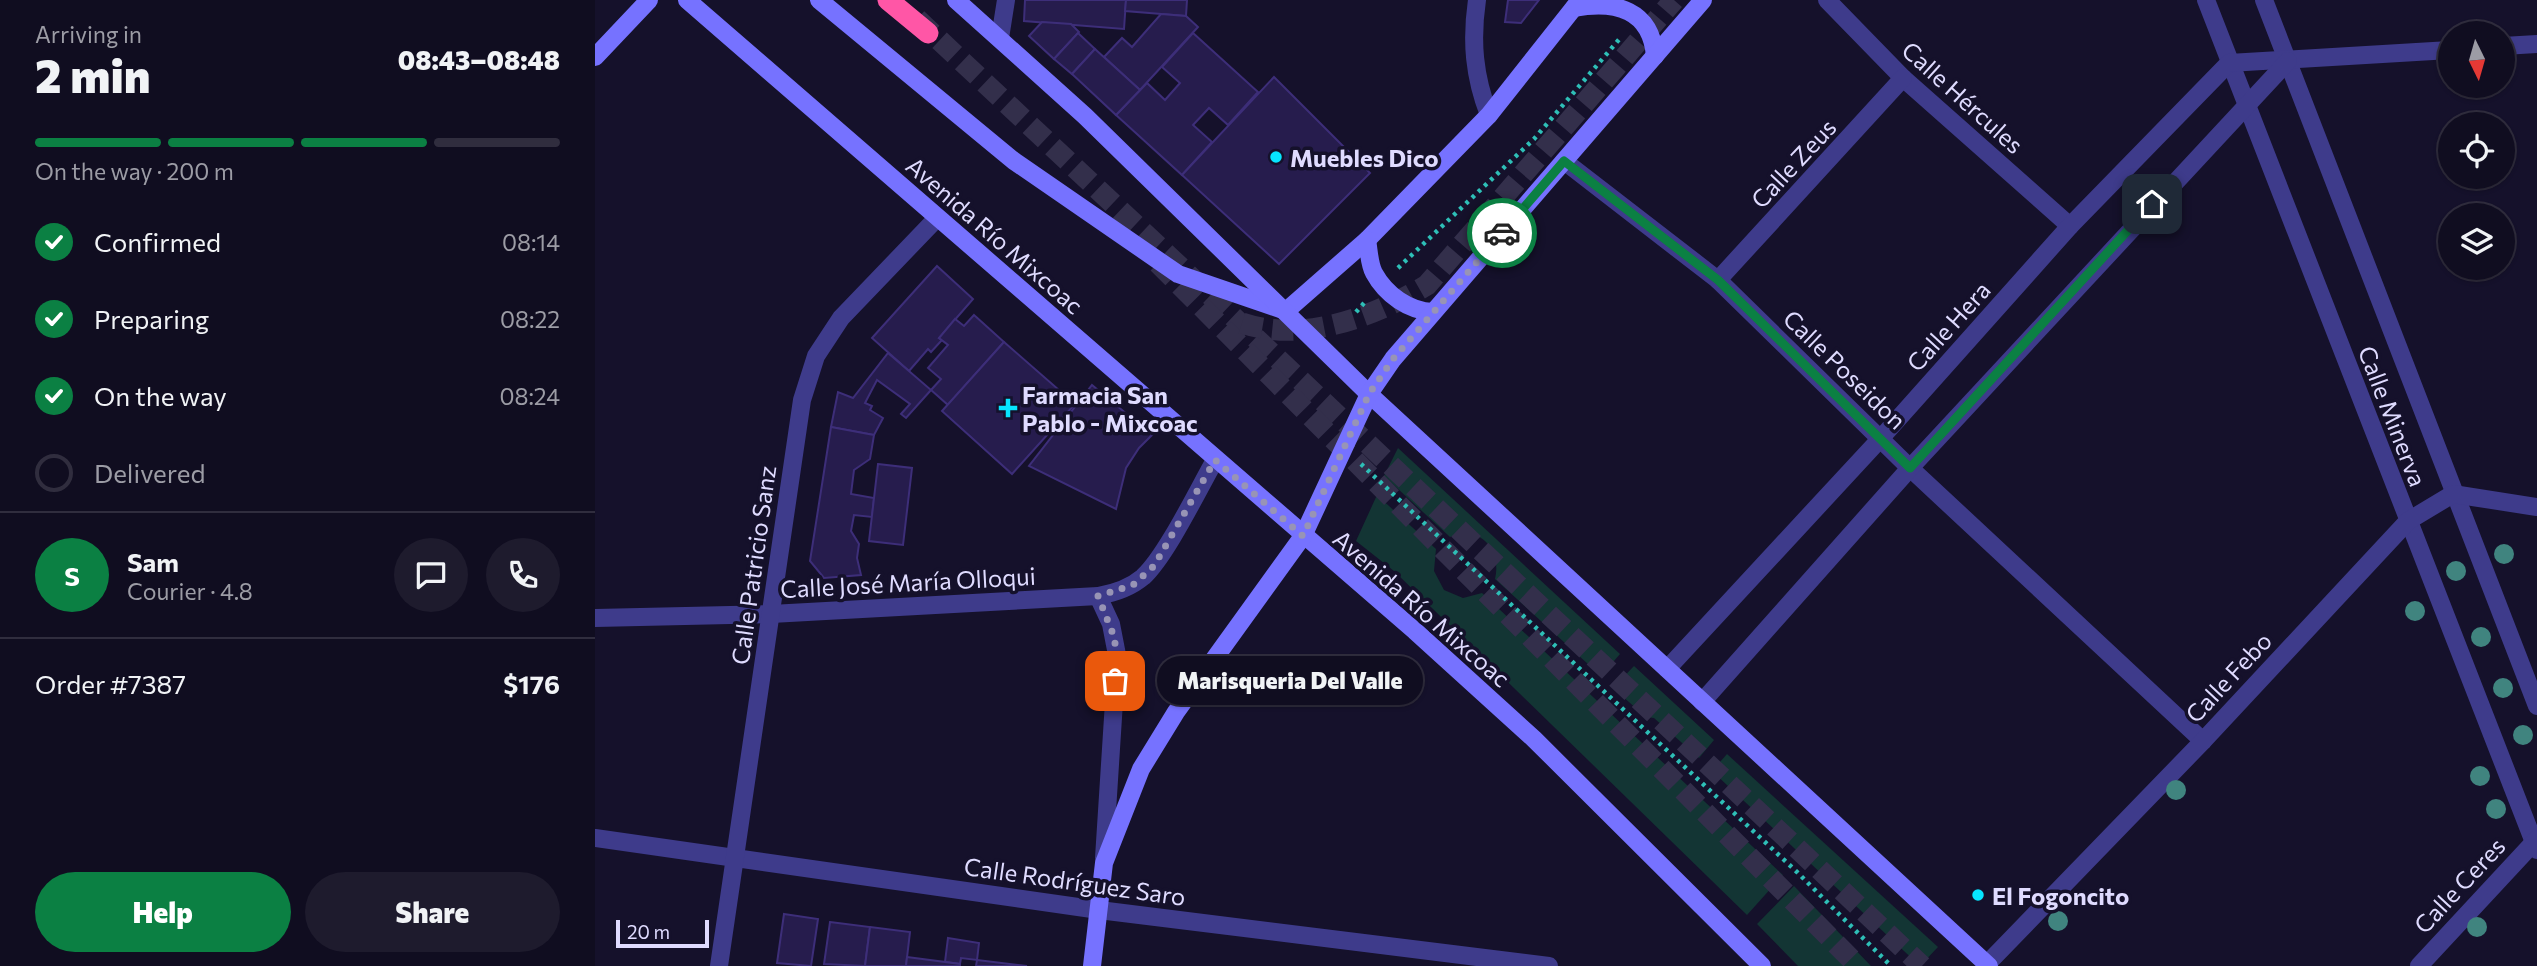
<!DOCTYPE html>
<html lang="en">
<head>
<meta charset="utf-8">
<style>
	:root { --surface:#100d20; --page:#1e1b2d; --text:#f1f3f6; --muted:#9c9ca5; --line:#302d3e; --accent:#0b8043 }
	body { margin:0; font-family:Commissioner,sans-serif; background:var(--page); color:var(--text); height:100vh; display:flex; flex-direction:column; font-size:26px; white-space:nowrap }
	* { box-sizing:border-box; margin:0 }
	p { font-size:23px; color:var(--muted) }
	.icon { flex:none; width:38px; height:38px; fill:none; stroke:currentColor; stroke-width:2; stroke-linecap:round; stroke-linejoin:round }
	.map { position:relative; flex:1; overflow:hidden }
	.side { display:flex; flex-direction:column; background:var(--surface); width:595px }
	.side>* { flex:none }
	.needle { width:46px; rotate:175deg }
	.controls { position:absolute; left:1843px; top:21px; display:grid; gap:14px }
	.controls a { display:grid; place-items:center; width:77px; height:77px; border-radius:50%; background:var(--surface); box-shadow:0 2px 5px #0004,0 0 0 2px var(--line); font-size:35px }
	.scale { position:absolute; left:21px; bottom:18px; width:93px; box-sizing:border-box; padding-left:7px; border:4px solid #dfdbff; border-top:0; font-size:19px; line-height:24px; white-space:nowrap; color:#dfdbff; -webkit-text-stroke:5px #15112b; paint-order:stroke }
	.pin { position:absolute; display:grid; place-items:center; width:60px; height:60px; color:#fff; margin:-30px; border-radius:14px; box-shadow:0 4px 10px #0006 }
	.courier { position:absolute; display:grid; place-items:center; width:70px; height:70px; margin:-35px; border:5px solid #0b8043; border-radius:50%; background:#fff; color:#222; box-shadow:0 2px 9px #0007 }
	.bubble { position:absolute; height:49px; border-radius:24px; background:var(--surface); box-shadow:0 2px 5px #0004,0 0 0 2px var(--line); font-size:23px; font-weight:800; line-height:49px; text-align:center }
	.overview em { font-style:normal; font-weight:800 }
	.overview div { display:flex; flex-direction:column-reverse }
	.overview { display:flex; align-items:center; justify-content:space-between; height:119px; padding:0 35px }
	h1 { font-size:46px; font-weight:800; line-height:52px }
	.bar { display:grid; grid-template-columns:repeat(4,1fr); gap:10px 7px; align-content:center; height:84px; padding:0 35px }
	.bar i { height:9px; border-radius:5px; background:var(--line) }
	.bar .selected { background:var(--accent) }
	.bar p { grid-column:span 4 }
	.line { display:flex; align-items:center; gap:18px; padding:0 35px; border-top:2px solid var(--line) }
	.line div { flex:1 }
	.round { display:grid; place-items:center; flex:none; width:74px; height:74px; border-radius:37px; background:var(--page) }
	ol { padding:0 35px; list-style:none }
	li { display:flex; align-items:center; gap:21px; height:77px }
	li p { margin-inline-start:auto }
	li .icon { padding:7px; border-radius:50%; background:var(--accent); color:#fff; stroke-width:4 }
	li:last-child { color:var(--muted) }
	li i { width:38px; height:38px; border:4px solid var(--line); border-radius:50% }
	.action { display:flex; gap:14px; margin-top:auto; padding:14px 35px }
	.action a { flex:1; height:80px; border-radius:42px; background:var(--accent); color:#fff; font-size:28px; font-weight:800; line-height:80px; text-align:center }
	.action a+a { background:var(--page); color:var(--text) }
	main { display:flex; flex:1; min-height:0 }
	.map>svg:first-child { display:block }
	.green { fill:#133534 }
	.building { fill:#261c4d; stroke:#3d2e79; stroke-width:2 }
	.lines { fill:none; stroke-linecap:round; stroke-linejoin:round }
	.highway-tunnel { stroke:#332f4b; stroke-width:21; stroke-dasharray:21 10; stroke-linecap:butt }
	.path { stroke:#2ebfb7; stroke-width:4.5; stroke-dasharray:3.5 5; stroke-linecap:butt }
	.street { stroke:#3e3b8b; stroke-width:18 }
	.secondary { stroke:#7672ff; stroke-width:18 }
	.highway { stroke:#ff56a6; stroke-width:21 }
	.tree { fill:#40847f }
	.done { stroke:#9894b5; stroke-width:7; stroke-dasharray:0 12.6 }
	.route { stroke:#0b8043; stroke-width:9 }
	.poi-dot { fill:#07e5ff; stroke:#15112b; stroke-width:2.5 }
	.labels { text-anchor:middle; dominant-baseline:central; stroke-width:7; stroke-linejoin:round; paint-order:stroke }
	.street-label { font-size:24px; fill:#dfdbff; stroke:#15112b }
	.poi-label { font-size:24px; font-weight:bold; fill:#dfdbff; stroke:#15112b; text-anchor:start }
</style>
</head>
<body>
<main>
<section class="side">
<div class="overview"><div><h1>2 min</h1><p>Arriving in</p></div><em>08:43–08:48</em></div>
<div class="bar"><i class="selected"></i><i class="selected"></i><i class="selected"></i><i></i><p>On the way · 200 m</p></div>
<ol>
<li><svg class="icon" aria-label="check" viewBox="0 0 24 24"><path d="M5 12l5 5 9-10"/></svg>Confirmed<p>08:14</p></li>
<li><svg class="icon" aria-label="check" viewBox="0 0 24 24"><path d="M5 12l5 5 9-10"/></svg>Preparing<p>08:22</p></li>
<li><svg class="icon" aria-label="check" viewBox="0 0 24 24"><path d="M5 12l5 5 9-10"/></svg>On the way<p>08:24</p></li>
<li><i></i>Delivered</li>
</ol>
<div class="line" style="height:126px"><b class="round" style="background:var(--accent);color:#fff">S</b><div><b>Sam</b><p>Courier · 4.8</p></div><a class="round"><svg class="icon" aria-label="chat" viewBox="0 0 24 24"><path d="M4 5h16v11H9l-5 4z"/></svg></a><a class="round"><svg class="icon" aria-label="phone" viewBox="0 0 24 24"><path d="M5 4h4l2 5-3 2q2 4 5 5l2-3 5 2v4C11 20 4 13 5 4z"/></svg></a></div>
<div class="line" style="height:91px"><div>Order #7387</div><b>$176</b></div>
<div class="action"><a>Help</a><a>Share</a></div>
</section>
<div class="map">
<svg width="1942" height="966" viewBox="0 0 1942 966">
	<rect width="100%" height="100%" fill="#15112b"/>
	<g class="green">
		<path d="M803,448L1025,654L1006,676L900,579C907,550 885,524 855,537L789,476Z"/>
		<path d="M782,495L841,549L839,571L849,590L868,598L887,593L1188,875L1152,915L799,571L761,541Z"/>
		<path d="M1039,666L1119,740L1104,758L1059,718L1051,717L1018,688Z"/>
		<path d="M1132,754L1343,947L1325,966L1117,771Z"/>
		<path d="M1199,886L1276,966H1203L1162,924Z"/>
	</g>
	<g class="building">
		<path d="M430,0H531L529,29L429,21Z"/>
		<path d="M531,0H592L591,16L530,11Z"/>
		<path d="M913,0H944L926,23L910,22Z"/>
		<path d="M566,14L591,16L603,27L545,90L509,57L527,38L537,47Z"/>
		<path d="M447,22L476,24L484,32L459,59L434,36Z"/>
		<path d="M483,33L500,49L477,74L459,59Z"/>
		<path d="M598,33L663,92L633,125L614,108L598,125L617,142L587,175L521,115L552,83L570,100L585,83L567,67Z"/>
		<path d="M500,49L545,90L521,115L477,74Z"/>
		<path d="M679,77L775,173L684,264L587,175Z"/>
		<path d="M342,266L378,299L344,338L347,340L336,352L333,349L314,371L277,338Z"/>
		<path d="M379,315L409,342L353,405L336,390L346,379L333,368L353,345L344,338L360,319L369,326Z"/>
		<path d="M409,342L480,404L417,474L347,411Z"/>
		<path d="M293,353L336,390L311,418L306,414L315,404L282,380L270,403L277,406L275,410L288,418L279,435L236,427L243,392L258,398Z"/>
		<path d="M497,385L557,435L544,448L531,468L521,509L434,466Z"/>
		<path d="M236,427L279,435L275,459L259,470L256,494L279,498L277,517L259,515L256,531L264,544L262,558L266,575L229,578L215,561Z"/>
		<path d="M283,464L317,468L308,545L274,541Z"/>
		<path d="M189,914L223,919L216,966L182,963Z"/>
		<path d="M235,922L275,927L270,966L229,964Z"/>
		<path d="M275,927L315,932L311,966H270Z"/>
		<path d="M353,938L384,943L382,960L366,958L365,964L350,962Z"/>
		<path d="M312,957L365,964V966H311Z"/>
		<path d="M382,960L432,966H381Z"/>
	</g>
	<g class="lines">
		<g class="highway-tunnel">
			<path d="M322,19L1327,966"/>
			<path d="M563,263L1263,966"/>
			<path d="M647,323C709,344 780,316 832,285L1079,0"/>
		</g>
		<g class="path">
			<path d="M803,268L939,139L1027,36"/>
			<path d="M761,312L770,302"/>
			<path d="M766,464L1202,872L1296,966"/>
		</g>
		<g class="street">
			<path d="M882,0C876,41 879,76 894,115"/>
			<path d="M1232,0L1308,78L1475,226"/>
			<path d="M1611,0L1942,850"/>
			<path d="M1669,0L1942,706"/>
			<path d="M405,38L411,0"/>
			<path d="M1908,46L1942,44"/>
			<path d="M969,161L1123,280L1315,468L1608,741"/>
			<path d="M1123,280L1308,78"/>
			<path d="M503,596L516,624L522,655L509,858"/>
			<path d="M0,618L176,614L503,596C520,593 535,588 548,577C571,556 603,490 620,460"/>
			<path d="M1072,669L1286,438L1475,226L1634,63L1855,50"/>
			<path d="M1107,702L1315,468L1693,61"/>
			<path d="M0,838L504,910L954,966"/>
			<path d="M1392,964L1608,741L1813,521L1858,494L1942,507"/>
			<path d="M124,966L207,400L221,356L246,318L342,218"/>
			<path d="M1824,966L1942,839"/>
		</g>
		<g class="secondary">
			<path d="M92,0L820,631L939,739L1167,966"/>
			<path d="M224,0L419,161L583,274L691,311L772,240L894,115L985,0"/>
			<path d="M361,0L490,116L774,394L1394,966"/>
			<path d="M979,8C1021,0 1056,10 1060,56"/>
			<path d="M0,57L54,0"/>
			<path d="M772,240C774,250 774,264 779,273C791,295 814,311 838,312"/>
			<path d="M497,966L509,863L546,769L581,712L708,536L774,394L798,359L1108,0"/>
		</g>
		<path class="highway" d="M293,0L333,33"/>
	</g>
	<g class="tree">
		<circle cx="1909" cy="554" r="10"/>
		<circle cx="1861" cy="571" r="10"/>
		<circle cx="1820" cy="611" r="10"/>
		<circle cx="1886" cy="637" r="10"/>
		<circle cx="1908" cy="688" r="10"/>
		<circle cx="1928" cy="735" r="10"/>
		<circle cx="1885" cy="776" r="10"/>
		<circle cx="1581" cy="790" r="10"/>
		<circle cx="1901" cy="809" r="10"/>
		<circle cx="1463" cy="921" r="10"/>
		<circle cx="1882" cy="927" r="10"/>
	</g>
	<g class="lines">
		<path class="done" d="M520,681V639L503,596L538,585L559,566L620,460L708,536L774,394L798,359L907,233"/>
		<path class="route" d="M907,233L969,161L1123,280L1315,468L1557,204"/>
	</g>
	<g class="poi-dot">
		<circle cx="681" cy="157" r="7"/>
		<path d="M409.5 397.5h7v7h7v7h-7v7h-7v-7h-7v-7h7z"/>
		<circle cx="1383" cy="895" r="7"/>
	</g>
	<g class="labels">
		<g class="street-label">
			<text transform="translate(1368 97) rotate(42)">Calle Hércules</text>
			<text transform="translate(1198 163) rotate(-47)">Calle Zeus</text>
			<text transform="translate(400 235) rotate(41)">Avenida Río Mixcoac</text>
			<text transform="translate(1353 326) rotate(-48)">Calle Hera</text>
			<text transform="translate(1250 369) rotate(44)">Calle Poseidon</text>
			<text transform="translate(1798 416) rotate(69)">Calle Minerva</text>
			<text transform="translate(158 565) rotate(-82)">Calle Patricio Sanz</text>
			<text transform="translate(313 582) rotate(-3)">Calle José María Olloqui</text>
			<text transform="translate(827 608) rotate(41)">Avenida Río Mixcoac</text>
			<text transform="translate(1633 677) rotate(-47)">Calle Febo</text>
			<text transform="translate(480 881) rotate(8)">Calle Rodríguez Saro</text>
			<text transform="translate(1864 885) rotate(-47)">Calle Ceres</text>
		</g>
		<g class="poi-label">
			<text x="695" y="157">Muebles Dico</text>
			<text x="427" y="394">Farmacia San<tspan x="427" dy="28">Pablo - Mixcoac</tspan></text>
			<text x="1397" y="895">El Fogoncito</text>
		</g>
	</g>
</svg>
<div class="controls">
<a><svg class="needle" viewBox="-14 -14 28 28"><path d="M0-13l5 13h-10z" fill="#e53935"/><path d="M0 13l5-13h-10z" fill="#9c9ca5"/></svg></a>
<a><svg class="icon" aria-label="locate" viewBox="0 0 24 24"><circle cx="12" cy="12" r="6"/><path d="M12 2v4M12 18v4M2 12h4M18 12h4"/></svg></a>
<a><svg class="icon" aria-label="layers" viewBox="0 0 24 24"><path d="M12 4l9 5-9 5-9-5zM3 14l9 5 9-5"/></svg></a>
</div>
<div class="scale">20 m</div>
<div class="pin" style="left:520px;top:681px;background:#ea580c"><svg class="icon" aria-label="bag" viewBox="0 0 24 24"><path d="M5 8h14l-1 12H6zM9 8a3 3 0 0 1 6 0"/></svg></div>
<div class="pin" style="left:1557px;top:204px;background:#1f2937"><svg class="icon" aria-label="home" viewBox="0 0 24 24"><path d="M3 11l9-7 9 7M6 9v11h12V9"/></svg></div>
<div class="courier" style="left:907px;top:233px"><svg class="icon" aria-label="car" viewBox="0 0 24 24"><path d="M5 17H2v-5l4-1 3-4h7l3 4 3 1v5h-3M9 17h6M6 11h13"/><circle cx="7" cy="17" r="2"/><circle cx="17" cy="17" r="2"/></svg></div>
<div class="bubble" style="left:562px;top:656px;width:266px">Marisqueria Del Valle</div>
</div>
</main>
</body>
</html>
